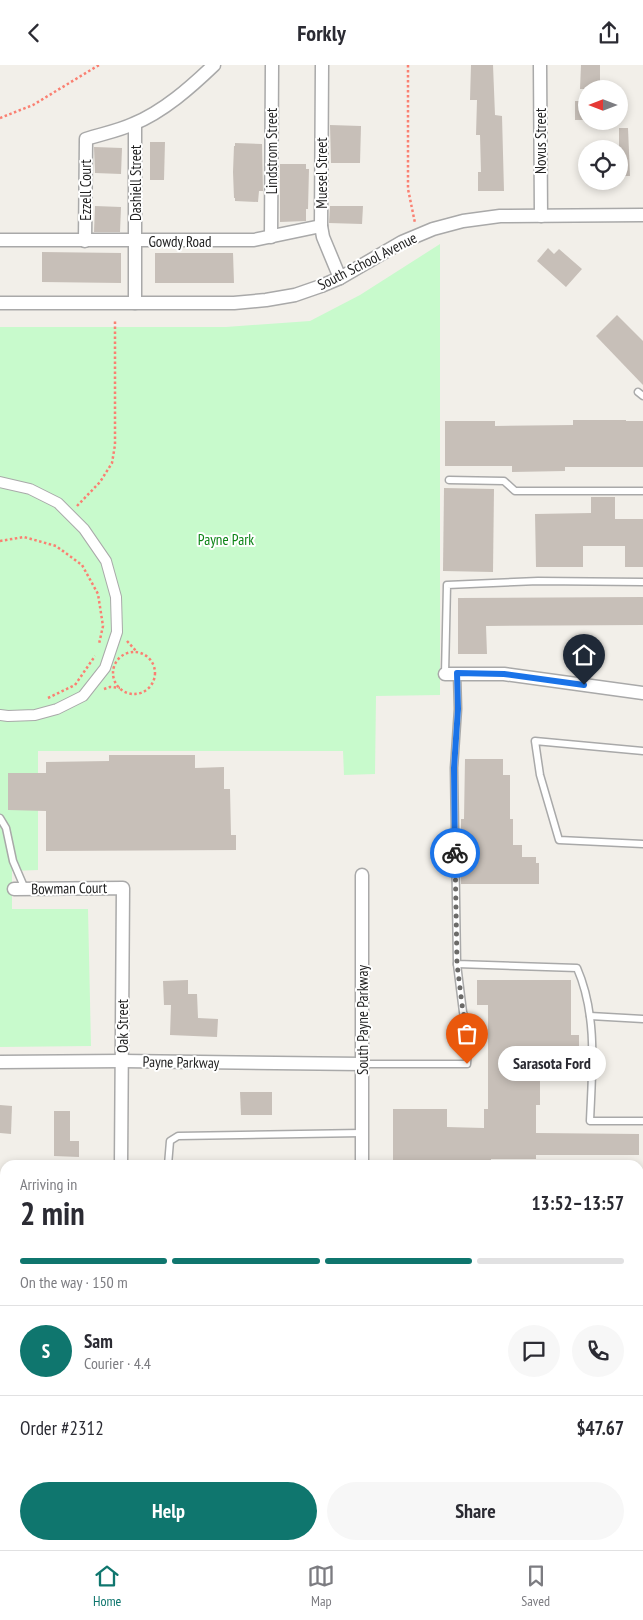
<!DOCTYPE html>
<html lang="en">
<head>
<meta charset="utf-8">
<style>
	:root { --surface:#fff; --page:#f7f7f7; --text:#2b2b33; --muted:#7c7c81; --line:#e1e1e2; --accent:#0f766e }
	body { margin:0; font-family:"PT Sans Narrow",sans-serif; background:var(--page); color:var(--text); height:100vh; display:flex; flex-direction:column; font-size:19px; white-space:nowrap }
	* { box-sizing:border-box; margin:0 }
	p { font-size:16px; color:var(--muted) }
	.icon { flex:none; width:28px; height:28px; fill:none; stroke:currentColor; stroke-width:2; stroke-linecap:round; stroke-linejoin:round }
	.map { position:relative; flex:1; overflow:hidden }
	.details { position:absolute; left:0px; top:1095px; width:644px; height:390px; display:flex; flex-direction:column; background:var(--surface); border-radius:15px 15px 0 0; box-shadow:0 2px 8px #0003 }
	.details>* { flex:none }
	.needle { width:32px; rotate:270deg }
	.tools { position:absolute; left:578px; top:15px; display:grid; gap:10px }
	.tools a { display:grid; place-items:center; width:50px; height:50px; border-radius:50%; background:var(--surface); box-shadow:0 2px 8px #0003; font-size:25px }
	.pin { position:absolute; display:grid; place-items:center; width:42px; height:42px; color:#fff; margin:-51px -21px; border-radius:50% 50% 50% 0; rotate:-45deg; box-shadow:0 0 5px #0007 }
	.pin .icon { rotate:45deg }
	.courier { position:absolute; display:grid; place-items:center; width:50px; height:50px; margin:-25px; border:4px solid #1a73e8; border-radius:50%; background:#fff; color:#222; box-shadow:0 1px 6px #0007 }
	.bubble { position:absolute; height:35px; border-radius:18px; background:var(--surface); box-shadow:0 2px 8px #0003; font-size:16px; font-weight:600; line-height:35px; text-align:center }
	.head em { font-style:normal; font-weight:600 }
	.head div { display:flex; flex-direction:column-reverse }
	.head { display:flex; align-items:center; justify-content:space-between; height:85px; padding:0 20px }
	h1 { font-size:32px; font-weight:600; line-height:38px }
	.bar { display:grid; grid-template-columns:repeat(4,1fr); gap:8px 5px; align-content:center; height:60px; padding:0 20px }
	.bar i { height:6px; border-radius:4px; background:var(--line) }
	.bar .active { background:var(--accent) }
	.bar p { grid-column:span 4 }
	.line { display:flex; align-items:center; gap:12px; padding:0 20px; border-top:1px solid var(--line) }
	.line div { flex:1 }
	.round { display:grid; place-items:center; flex:none; width:52px; height:52px; border-radius:26px; background:var(--page) }
	.action { display:flex; gap:10px; margin-top:auto; padding:10px 20px }
	.action a { flex:1; height:58px; border-radius:30px; background:var(--accent); color:#fff; font-size:20px; font-weight:600; line-height:58px; text-align:center }
	.action a+a { background:var(--page); color:var(--text) }
	header { display:flex; justify-content:space-between; align-items:center; height:65px; padding:0 20px; background:var(--surface); font-size:22px; font-weight:600 }
	.dock { display:flex; justify-content:space-around; align-items:center; height:70px; border-top:1px solid var(--line); background:var(--surface); font-size:14px; color:var(--muted) }
	.dock a { display:grid; justify-items:center; gap:2px }
	.dock .active { color:var(--accent) }
	.map>svg:first-child { display:block }
	.park { fill:#c8facc }
	.building { fill:#c7bfb8 }
	.lines { fill:none; stroke-linecap:round; stroke-linejoin:round }
	.service-casing { stroke:#a9a9a9; stroke-width:9 }
	.pedestrian-casing { stroke:#a9a9a9; stroke-width:12 }
	.minor-casing { stroke:#a9a9a9; stroke-width:15 }
	.primary-casing { stroke:#a06b00; stroke-width:22 }
	.path { stroke:#fa8072; stroke-width:2.5; stroke-dasharray:2.5 2.5; stroke-linecap:butt }
	.service { stroke:#fff; stroke-width:6 }
	.pedestrian { stroke:#fff; stroke-width:10 }
	.minor { stroke:#fff; stroke-width:12 }
	.primary { stroke:#fcd6a4; stroke-width:20 }
	.done { stroke:#6b6a68; stroke-width:5; stroke-dasharray:0 9 }
	.route { stroke:#1a73e8; stroke-width:6 }
	.labels { text-anchor:middle; dominant-baseline:central; stroke-width:4; stroke-linejoin:round; paint-order:stroke }
	.street-label { font-size:15px; fill:#222; stroke:#fff }
	.park-label { font-size:15px; fill:#0c8416; stroke:#fff }
</style>
</head>
<body>
<header><svg class="icon" aria-label="back" viewBox="0 0 24 24"><path d="M15 5l-7 7 7 7"/></svg>Forkly<svg class="icon" aria-label="share" viewBox="0 0 24 24"><path d="M12 15V3M7 8l5-5 5 5M5 13v7h14v-7"/></svg></header>
<div class="map">
<svg width="643" height="1485" viewBox="0 0 643 1485">
	<rect width="100%" height="100%" fill="#f2efe9"/>
	<g class="park">
		<path d="M440,179V630L376,631L375,709L344,710L343,686H38V805L12,806V844H88L91,981L0,982V262H226L310,256L360,230Z"/>
		<path d="M643,1248V1407L639,1398V1255Z"/>
		<path d="M544,1480H610L613,1485H546Z"/>
	</g>
	<g class="building">
		<path d="M471,0H493L495,50L502,51L504,126H478V107H481L480,70H476L477,35H470Z"/>
		<path d="M581,0H600V24H580Z"/>
		<rect x="575" y="36" width="11" height="19"/>
		<path d="M330,60L361,61L360,98H331Z"/>
		<path d="M619,63H628L630,111H619Z"/>
		<path d="M150,77H165L164,115H150Z"/>
		<path d="M235,78L262,79L263,126H259L258,137L235,136V133H234L233,107L234,81H235Z"/>
		<path d="M94,82L122,83L121,109L95,108Z"/>
		<path d="M280,99H306V104H309L308,144H306V156L280,157Z"/>
		<path d="M95,141L121,142L120,167H94Z"/>
		<path d="M330,141H363L362,159L329,158Z"/>
		<path d="M548,183L554,189L559,184L582,204L566,222L537,196Z"/>
		<path d="M42,187L121,188V218L42,217Z"/>
		<path d="M155,188H233L234,218H155Z"/>
		<path d="M617,250L643,276V320L596,271Z"/>
		<path d="M573,355H626V356H643V402H565V406L512,407V401H445V356H495V361L573,360Z"/>
		<path d="M444,423L494,424L493,507L443,506Z"/>
		<path d="M591,432H615V454H643V502H625V481H583V502H536L535,449L591,448Z"/>
		<path d="M643,532V560L486,561L487,589H458V533Z"/>
		<path d="M109,690H195V703L224,702V724H230L231,770H236V785L46,786V746L8,745V708H46V697L109,696Z"/>
		<path d="M465,694H503V710H510V754H513V780H522V792H536V798H539V819H461V754H464Z"/>
		<path d="M188,915V929H197L198,953L218,954L217,972L170,970L171,940H164L163,916Z"/>
		<path d="M477,915H571V970H579V1004H540V1040H536V1068L639,1069V1090H536V1094H491V1100H393V1044H447V1062L484,1063V1044H488V940H477Z"/>
		<path d="M240,1027H272V1050H241Z"/>
		<path d="M0,1040L12,1041L11,1069L0,1068Z"/>
		<path d="M54,1046H70V1076H79V1092L54,1091Z"/>
	</g>
	<g class="lines">
		<defs>
			<g id="service">
				<path d="M638,327L643,331"/>
				<path d="M449,415L504,416L515,426H643"/>
				<path d="M445,609L447,520L538,516L643,517"/>
				<path d="M457,609L458,644L454,703L457,899L577,903C598,951 592,1006 590,1056H643"/>
				<path d="M643,686L535,676L540,710L559,775L643,779"/>
				<path d="M0,753L6,763L13,796L25,824"/>
				<path d="M590,951L643,954"/>
				<path d="M362,999H467L469,966L463,947L457,899"/>
				<path d="M168,1100L170,1076L178,1071L362,1068"/>
				<path d="M457,1480L460,1485"/>
				<path d="M429,1485V1480"/>
			</g>
			<path id="pedestrian" d="M0,417L30,424L58,438L84,464L106,496L116,532L117,567L105,603L83,631L57,644L35,650L8,651L0,650"/>
			<g id="minor">
				<path d="M322,0L321,161L323,172L340,213"/>
				<path d="M540,0L541,151"/>
				<path d="M135,59V238"/>
				<path d="M271,172L272,0"/>
				<path d="M0,175H254L321,161"/>
				<path d="M85,176L86,74C101,69 118,66 133,59C163,47 191,22 214,0"/>
				<path d="M0,238H234L266,235L295,230L321,221L340,213L402,177L433,164L463,156L500,151L643,150"/>
				<path d="M445,609H504L643,628"/>
				<path d="M14,824L123,823L121,1100"/>
				<path d="M0,997L122,996L362,999"/>
				<path d="M362,1100V810"/>
				<path d="M0,1376H5"/>
				<path d="M113,1480V1485"/>
				<path d="M396,1480V1485"/>
				<path d="M125,1485V1480"/>
			</g>
			<g id="primary">
				<path d="M639,1131L643,1129"/>
				<path d="M639,1176L643,1172"/>
				<path d="M0,1195H5"/>
				<path d="M639,1231L643,1226"/>
				<path d="M639,1437L643,1445"/>
				<path d="M630,1480L632,1485"/>
			</g>
		</defs>
		<use href="#service" class="service-casing"/>
		<use href="#pedestrian" class="pedestrian-casing"/>
		<use href="#minor" class="minor-casing"/>
		<use href="#primary" class="primary-casing"/>
		<g class="path">
			<path d="M408,0V124L415,158"/>
			<path d="M0,53L33,40L99,0"/>
			<path d="M77,441L100,417L112,398L115,380V256"/>
			<path d="M0,476L24,472L56,481L82,500L98,529L103,561L99,579"/>
			<path d="M127,576L137,587"/>
			<circle cx="134" cy="608" r="21"/>
			<path d="M104,624L110,622L120,623"/>
			<path d="M48,633L75,620L95,591"/>
		</g>
		<use href="#service" class="service"/>
		<use href="#pedestrian" class="pedestrian"/>
		<use href="#minor" class="minor"/>
		<use href="#primary" class="primary"/>
	</g>
	<g class="lines">
		<path class="done" d="M455,788L457,899L463,947L469,966L467,999"/>
		<path class="route" d="M455,788L454,703L458,644L457,608L504,609L584,620"/>
	</g>
	<g class="labels">
		<g class="street-label">
			<text transform="translate(540 76) rotate(-90)">Novus Street</text>
			<text transform="translate(271 86) rotate(-90)">Lindstrom Street</text>
			<text transform="translate(321 108) rotate(-90)">Muesel Street</text>
			<text transform="translate(135 118) rotate(-90)">Dashiell Street</text>
			<text transform="translate(85 125) rotate(-90)">Ezzell Court</text>
			<text x="180" y="176">Gowdy Road</text>
			<text transform="translate(367 196) rotate(-27)">South School Avenue</text>
			<text transform="translate(69 823) rotate(-1)">Bowman Court</text>
			<text transform="translate(362 955) rotate(-90)">South Payne Parkway</text>
			<text transform="translate(122 961) rotate(-90)">Oak Street</text>
			<text transform="translate(181 997) rotate(1)">Payne Parkway</text>
		</g>
		<g class="park-label">
			<text x="226" y="474">Payne Park</text>
		</g>
	</g>
</svg>
<div class="tools">
<a><svg class="needle" viewBox="-14 -14 28 28"><path d="M0-13l5 13h-10z" fill="#e53935"/><path d="M0 13l5-13h-10z" fill="#7c7c81"/></svg></a>
<a><svg class="icon" aria-label="locate" viewBox="0 0 24 24"><circle cx="12" cy="12" r="6"/><path d="M12 2v4M12 18v4M2 12h4M18 12h4"/></svg></a>
</div>
<div class="pin" style="left:467px;top:999px;background:#ea580c"><svg class="icon" aria-label="bag" viewBox="0 0 24 24"><path d="M5 8h14l-1 12H6zM9 8a3 3 0 0 1 6 0"/></svg></div>
<div class="pin" style="left:584px;top:620px;background:#1f2937"><svg class="icon" aria-label="home" viewBox="0 0 24 24"><path d="M3 11l9-7 9 7M6 9v11h12V9"/></svg></div>
<div class="courier" style="left:455px;top:788px"><svg class="icon" aria-label="bike" viewBox="0 0 24 24"><circle cx="6" cy="16" r="4"/><circle cx="18" cy="16" r="4"/><path d="M6 16l4-8h5l3 8M10 8l3 8H6M13 5h3"/></svg></div>
<div class="bubble" style="left:498px;top:981px;width:108px">Sarasota Ford</div>
<section class="details">
<div class="head"><div><h1>2 min</h1><p>Arriving in</p></div><em>13:52–13:57</em></div>
<div class="bar"><i class="active"></i><i class="active"></i><i class="active"></i><i></i><p>On the way · 150 m</p></div>
<div class="line" style="height:90px"><b class="round" style="background:var(--accent);color:#fff">S</b><div><b>Sam</b><p>Courier · 4.4</p></div><a class="round"><svg class="icon" aria-label="chat" viewBox="0 0 24 24"><path d="M4 5h16v11H9l-5 4z"/></svg></a><a class="round"><svg class="icon" aria-label="phone" viewBox="0 0 24 24"><path d="M5 4h4l2 5-3 2q2 4 5 5l2-3 5 2v4C11 20 4 13 5 4z"/></svg></a></div>
<div class="line" style="height:65px"><div>Order #2312</div><b>$47.67</b></div>
<div class="action"><a>Help</a><a>Share</a></div>
</section>
</div>
<nav class="dock">
<a class="active"><svg class="icon" aria-label="home" viewBox="0 0 24 24"><path d="M3 11l9-7 9 7M6 9v11h12V9"/></svg>Home</a>
<a><svg class="icon" aria-label="map" viewBox="0 0 24 24"><path d="M3 6l6-2 6 2 6-2v14l-6 2-6-2-6 2zM9 4v14M15 6v14"/></svg>Map</a>
<a><svg class="icon" aria-label="saved" viewBox="0 0 24 24"><path d="M7 4h10v16l-5-4-5 4z"/></svg>Saved</a>
</nav>
</body>
</html>
